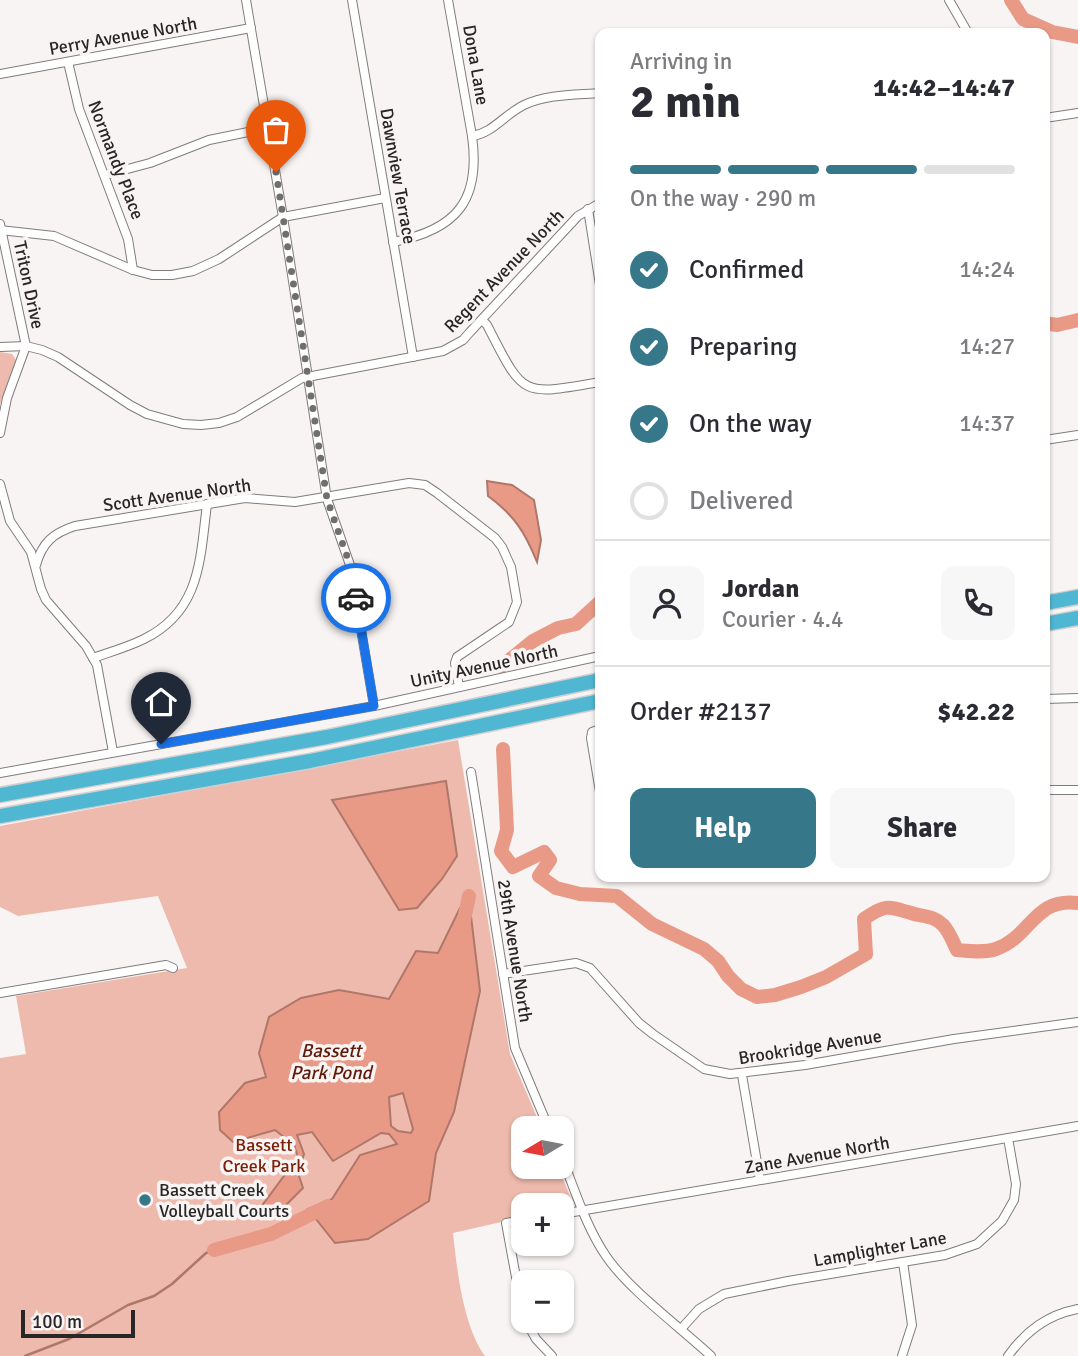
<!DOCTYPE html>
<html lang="en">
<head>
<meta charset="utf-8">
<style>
	:root { --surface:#fff; --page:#f7f7f7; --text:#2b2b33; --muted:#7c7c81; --line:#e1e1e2; --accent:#36788a }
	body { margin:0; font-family:Signika,sans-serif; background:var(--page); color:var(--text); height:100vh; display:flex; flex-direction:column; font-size:26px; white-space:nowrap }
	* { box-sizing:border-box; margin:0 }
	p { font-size:23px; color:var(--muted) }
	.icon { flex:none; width:38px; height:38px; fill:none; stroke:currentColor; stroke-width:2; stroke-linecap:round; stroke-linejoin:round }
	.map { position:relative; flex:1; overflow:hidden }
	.panel { position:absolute; left:595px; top:28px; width:455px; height:854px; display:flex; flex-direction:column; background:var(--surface); border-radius:14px; box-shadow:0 2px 5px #0004 }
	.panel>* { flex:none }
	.needle { width:46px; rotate:260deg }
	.tools { position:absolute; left:511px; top:1116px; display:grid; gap:14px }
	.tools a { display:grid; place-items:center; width:63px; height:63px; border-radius:14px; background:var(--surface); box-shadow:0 2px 5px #0004; font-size:35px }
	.scale { position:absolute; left:21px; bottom:18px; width:114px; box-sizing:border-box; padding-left:7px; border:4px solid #282626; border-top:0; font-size:19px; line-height:24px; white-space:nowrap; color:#282626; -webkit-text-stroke:5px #f8f4f3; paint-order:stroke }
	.pin { position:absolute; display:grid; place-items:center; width:60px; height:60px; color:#fff; margin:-72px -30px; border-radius:50% 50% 50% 0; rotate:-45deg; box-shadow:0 0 7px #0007 }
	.pin .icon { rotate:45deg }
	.courier { position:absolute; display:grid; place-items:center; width:70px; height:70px; margin:-35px; border:5px solid #1a73e8; border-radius:50%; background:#fff; color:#222; box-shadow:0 2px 9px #0007 }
	.summary em { font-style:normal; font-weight:700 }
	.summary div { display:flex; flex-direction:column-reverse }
	.summary { display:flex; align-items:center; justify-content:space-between; height:119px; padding:0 35px }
	h1 { font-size:46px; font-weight:700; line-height:52px }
	.bar { display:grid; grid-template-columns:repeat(4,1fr); gap:10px 7px; align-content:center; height:84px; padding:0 35px }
	.bar i { height:9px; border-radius:5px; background:var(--line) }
	.bar .selected { background:var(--accent) }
	.bar p { grid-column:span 4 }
	.line { display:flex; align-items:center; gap:18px; padding:0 35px; border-top:2px solid var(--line) }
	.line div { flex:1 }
	.round { display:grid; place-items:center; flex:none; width:74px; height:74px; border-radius:14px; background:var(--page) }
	ol { padding:0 35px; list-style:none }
	li { display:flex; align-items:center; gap:21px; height:77px }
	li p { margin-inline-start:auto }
	li .icon { padding:7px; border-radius:50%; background:var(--accent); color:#fff; stroke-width:4 }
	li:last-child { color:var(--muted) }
	li i { width:38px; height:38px; border:4px solid var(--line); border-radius:50% }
	.button { display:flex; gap:14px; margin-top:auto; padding:14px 35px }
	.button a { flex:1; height:80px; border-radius:14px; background:var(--accent); color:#fff; font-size:28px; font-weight:700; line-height:80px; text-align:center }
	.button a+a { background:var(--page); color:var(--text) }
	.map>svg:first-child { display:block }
	.green { fill:#eebaad }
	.water { fill:#e99a86; stroke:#af7769; stroke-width:2; fill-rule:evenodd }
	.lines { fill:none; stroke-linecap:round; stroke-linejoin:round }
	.stream { stroke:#af7769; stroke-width:2.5 }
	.river { stroke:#e99a86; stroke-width:14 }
	.street-casing { stroke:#807c7b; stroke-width:10 }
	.highway-casing { stroke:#d0cfcf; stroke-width:17 }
	.street { stroke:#fff; stroke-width:8 }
	.highway { stroke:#50b7d3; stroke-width:14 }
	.done { stroke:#716e6e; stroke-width:7; stroke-dasharray:0 12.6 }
	.route { stroke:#1a73e8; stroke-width:9 }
	.poi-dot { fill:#36788a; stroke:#f8f4f3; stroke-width:2.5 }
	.labels { text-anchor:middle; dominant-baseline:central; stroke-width:7; stroke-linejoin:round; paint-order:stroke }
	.street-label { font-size:18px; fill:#282626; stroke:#f8f4f3 }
	.park-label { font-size:18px; fill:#7c2009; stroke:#f8f4f3 }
	.poi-label { font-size:18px; fill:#282626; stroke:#f8f4f3; text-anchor:start }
	.water-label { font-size:19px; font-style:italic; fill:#601a0a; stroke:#f8f4f3 }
</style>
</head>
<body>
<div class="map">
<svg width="1078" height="1356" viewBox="0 0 1078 1356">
	<rect width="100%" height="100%" fill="#f8f4f3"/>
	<g class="green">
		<path d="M0,352L12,354L16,360L0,404Z"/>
		<path d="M458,740L510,1054L542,1129H523V1167H558L574,1205L562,1208V1206H523V1217L453,1233C457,1270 463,1326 485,1356H0V1058L26,1054L16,996L187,968L158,896L18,916L0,907V826Z"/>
	</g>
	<g class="water">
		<path d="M487,481L512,485L534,500L541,540L537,562C525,532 514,515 488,496Z"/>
		<path d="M446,781L457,856L442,879L417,908L399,910L332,800Z"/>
		<path d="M460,908H470L480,991L454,1112L436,1153L429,1201L368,1239L335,1243L308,1209L332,1199L360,1155L397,1144L389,1134L381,1133L333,1161L312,1132L297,1135L304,1154L298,1173L303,1188L285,1206L261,1207L298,1157L294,1145L275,1130L233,1142L220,1130L219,1112L245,1083L266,1077L259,1053L269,1017L301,998L339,990L389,999L416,951L438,953ZM403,1093L413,1129L411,1133L398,1131L391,1126L389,1097Z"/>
	</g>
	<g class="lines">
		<path class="stream" d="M25,1356L69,1339L128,1305L154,1296L172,1284L206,1253L214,1250"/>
		<g class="river">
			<path d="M1011,0L1023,19L1052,32L1078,37"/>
			<path d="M1045,323L1057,325L1078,320"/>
			<path d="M502,666L533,641L558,628L576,624L600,602"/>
			<path d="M503,749L507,830L501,851L513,867L544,852L550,860L539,876L556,888L580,894L617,896L652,924L704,949L718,961L728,976L741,989L757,997L775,995L801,987L826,977L866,954L864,919C885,904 888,906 911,913C923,917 933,915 943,925C949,931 953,942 957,950C970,951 984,953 996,949C1031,937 1034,897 1078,903"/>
			<path d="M463,925L469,896"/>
			<path d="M214,1250L271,1234L328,1206"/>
		</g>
		<defs>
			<g id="street">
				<path d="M246,0L283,217L327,499L350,565L374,706"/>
				<path d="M352,0L413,357"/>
				<path d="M448,0L472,136"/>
				<path d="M949,0L968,33"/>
				<path d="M68,62L79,109L128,239L133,270"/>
				<path d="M0,74L251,28"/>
				<path d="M1045,118L1078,113"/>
				<path d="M105,175L150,163L209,140L268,128"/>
				<path d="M588,209L600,285"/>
				<path d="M0,224L26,346L7,398L0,433"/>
				<path d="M0,230L54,236L133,270L152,275H172L193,271L219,259L283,217L385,198"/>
				<path d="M393,242C456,230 481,201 472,136C493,133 505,114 524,105C547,94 575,95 600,93"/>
				<path d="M482,320L487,325C524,397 520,396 600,382"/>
				<path d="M0,347L26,346L42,350L58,357L130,405L147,414L183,424L201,425L219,423L237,417L302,378L443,351L463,340L470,332L578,216L600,203"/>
				<path d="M1045,440L1078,435"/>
				<path d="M0,484L10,521L31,552L41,589L46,600L86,646L97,665L113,752"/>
				<path d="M36,565C42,543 53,533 75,526L245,498L295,502L409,483L425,485L437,493L495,538L502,547L511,567L517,602L509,622L457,657L455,663L459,687"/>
				<path d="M93,658C110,652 128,647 144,639C201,611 200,559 207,504"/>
				<path d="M1045,699L1078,698"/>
				<path d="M600,729L592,732L591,738L600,792"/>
				<path d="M471,772L515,1048L549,1129"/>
				<path d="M0,773L374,706L600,656"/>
				<path d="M1045,790H1078"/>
				<path d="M503,974L576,963L590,968L639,1023L653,1034L704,1069L730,1074L805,1065L954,1039L1078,1022"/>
				<path d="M0,993L166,965L173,968"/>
				<path d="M742,1075L760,1180"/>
				<path d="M562,1158C575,1190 586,1227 606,1256C629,1290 680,1327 711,1356"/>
				<path d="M562,1214L1078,1126"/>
				<path d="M523,1220L506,1223L523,1315"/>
				<path d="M526,1321L536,1339L552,1356"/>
				<path d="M681,1329L699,1309L724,1294L788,1281L945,1255L977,1244L1002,1221L1014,1200L1016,1184L1008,1138"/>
				<path d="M902,1356L912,1325L903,1262"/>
				<path d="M1008,1356C1026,1331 1047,1315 1078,1309"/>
			</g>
			<g id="highway">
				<path d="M1045,603L1078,597"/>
				<path d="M1045,624L1078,618"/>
				<path d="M0,795L327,737L600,680"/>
				<path d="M0,816L310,761L600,701"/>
			</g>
		</defs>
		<use href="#street" class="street-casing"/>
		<use href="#highway" class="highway-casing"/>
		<use href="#street" class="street"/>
		<use href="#highway" class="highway"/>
	</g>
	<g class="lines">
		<path class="done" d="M276,172L327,499L350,565L356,598"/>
		<path class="route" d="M161,744L374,706L356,598"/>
	</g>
	<circle class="poi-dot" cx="145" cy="1200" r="7"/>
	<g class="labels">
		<g class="street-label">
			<text transform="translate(123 36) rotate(-10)">Perry Avenue North</text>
			<text transform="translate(476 65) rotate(80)">Dona Lane</text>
			<text transform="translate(116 160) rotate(69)">Normandy Place</text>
			<text transform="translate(398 176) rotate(80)">Dawnview Terrace</text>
			<text transform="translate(504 271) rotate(-46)">Regent Avenue North</text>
			<text transform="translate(29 285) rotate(78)">Triton Drive</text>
			<text transform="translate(177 495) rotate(-8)">Scott Avenue North</text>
			<text transform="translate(484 666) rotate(-12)">Unity Avenue North</text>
			<text transform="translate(515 951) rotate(81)">29th Avenue North</text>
			<text transform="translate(810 1047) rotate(-9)">Brookridge Avenue</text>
			<text transform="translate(817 1155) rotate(-10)">Zane Avenue North</text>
			<text transform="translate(880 1249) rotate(-10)">Lamplighter Lane</text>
		</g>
		<g class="park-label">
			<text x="264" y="1145">Bassett<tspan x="264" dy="21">Creek Park</tspan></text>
		</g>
		<g class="poi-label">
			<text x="159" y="1190">Bassett Creek<tspan x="159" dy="21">Volleyball Courts</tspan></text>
		</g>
		<g class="water-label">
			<text x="331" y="1051">Bassett<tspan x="331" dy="22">Park Pond</tspan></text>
		</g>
	</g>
</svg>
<div class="tools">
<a><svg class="needle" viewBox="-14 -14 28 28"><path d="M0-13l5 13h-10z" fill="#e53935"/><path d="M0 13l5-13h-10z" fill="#7c7c81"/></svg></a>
<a>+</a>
<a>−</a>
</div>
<div class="scale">100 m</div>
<div class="pin" style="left:276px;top:172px;background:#ea580c"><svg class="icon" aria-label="bag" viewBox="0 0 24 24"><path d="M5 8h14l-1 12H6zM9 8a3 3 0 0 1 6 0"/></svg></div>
<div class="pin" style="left:161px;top:744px;background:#1f2937"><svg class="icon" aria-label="home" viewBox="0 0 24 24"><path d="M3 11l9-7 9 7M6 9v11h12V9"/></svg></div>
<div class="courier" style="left:356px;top:598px"><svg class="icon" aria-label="car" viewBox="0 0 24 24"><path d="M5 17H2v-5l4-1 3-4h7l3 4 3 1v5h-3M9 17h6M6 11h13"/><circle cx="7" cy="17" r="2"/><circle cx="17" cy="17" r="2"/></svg></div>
<section class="panel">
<div class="summary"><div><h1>2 min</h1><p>Arriving in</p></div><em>14:42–14:47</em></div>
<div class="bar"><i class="selected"></i><i class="selected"></i><i class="selected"></i><i></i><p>On the way · 290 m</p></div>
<ol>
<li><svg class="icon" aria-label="check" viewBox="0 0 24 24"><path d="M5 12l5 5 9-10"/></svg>Confirmed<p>14:24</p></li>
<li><svg class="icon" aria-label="check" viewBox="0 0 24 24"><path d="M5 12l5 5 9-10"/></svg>Preparing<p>14:27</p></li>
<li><svg class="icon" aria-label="check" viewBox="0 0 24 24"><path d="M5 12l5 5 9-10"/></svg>On the way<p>14:37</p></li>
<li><i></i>Delivered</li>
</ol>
<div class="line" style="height:126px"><a class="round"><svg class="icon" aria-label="person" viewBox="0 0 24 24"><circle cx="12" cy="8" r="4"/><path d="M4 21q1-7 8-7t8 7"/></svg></a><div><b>Jordan</b><p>Courier · 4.4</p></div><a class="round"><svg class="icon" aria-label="phone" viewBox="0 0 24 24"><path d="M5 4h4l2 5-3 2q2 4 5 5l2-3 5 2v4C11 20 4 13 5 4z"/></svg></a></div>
<div class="line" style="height:91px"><div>Order #2137</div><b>$42.22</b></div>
<div class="button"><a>Help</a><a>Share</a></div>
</section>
</div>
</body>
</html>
